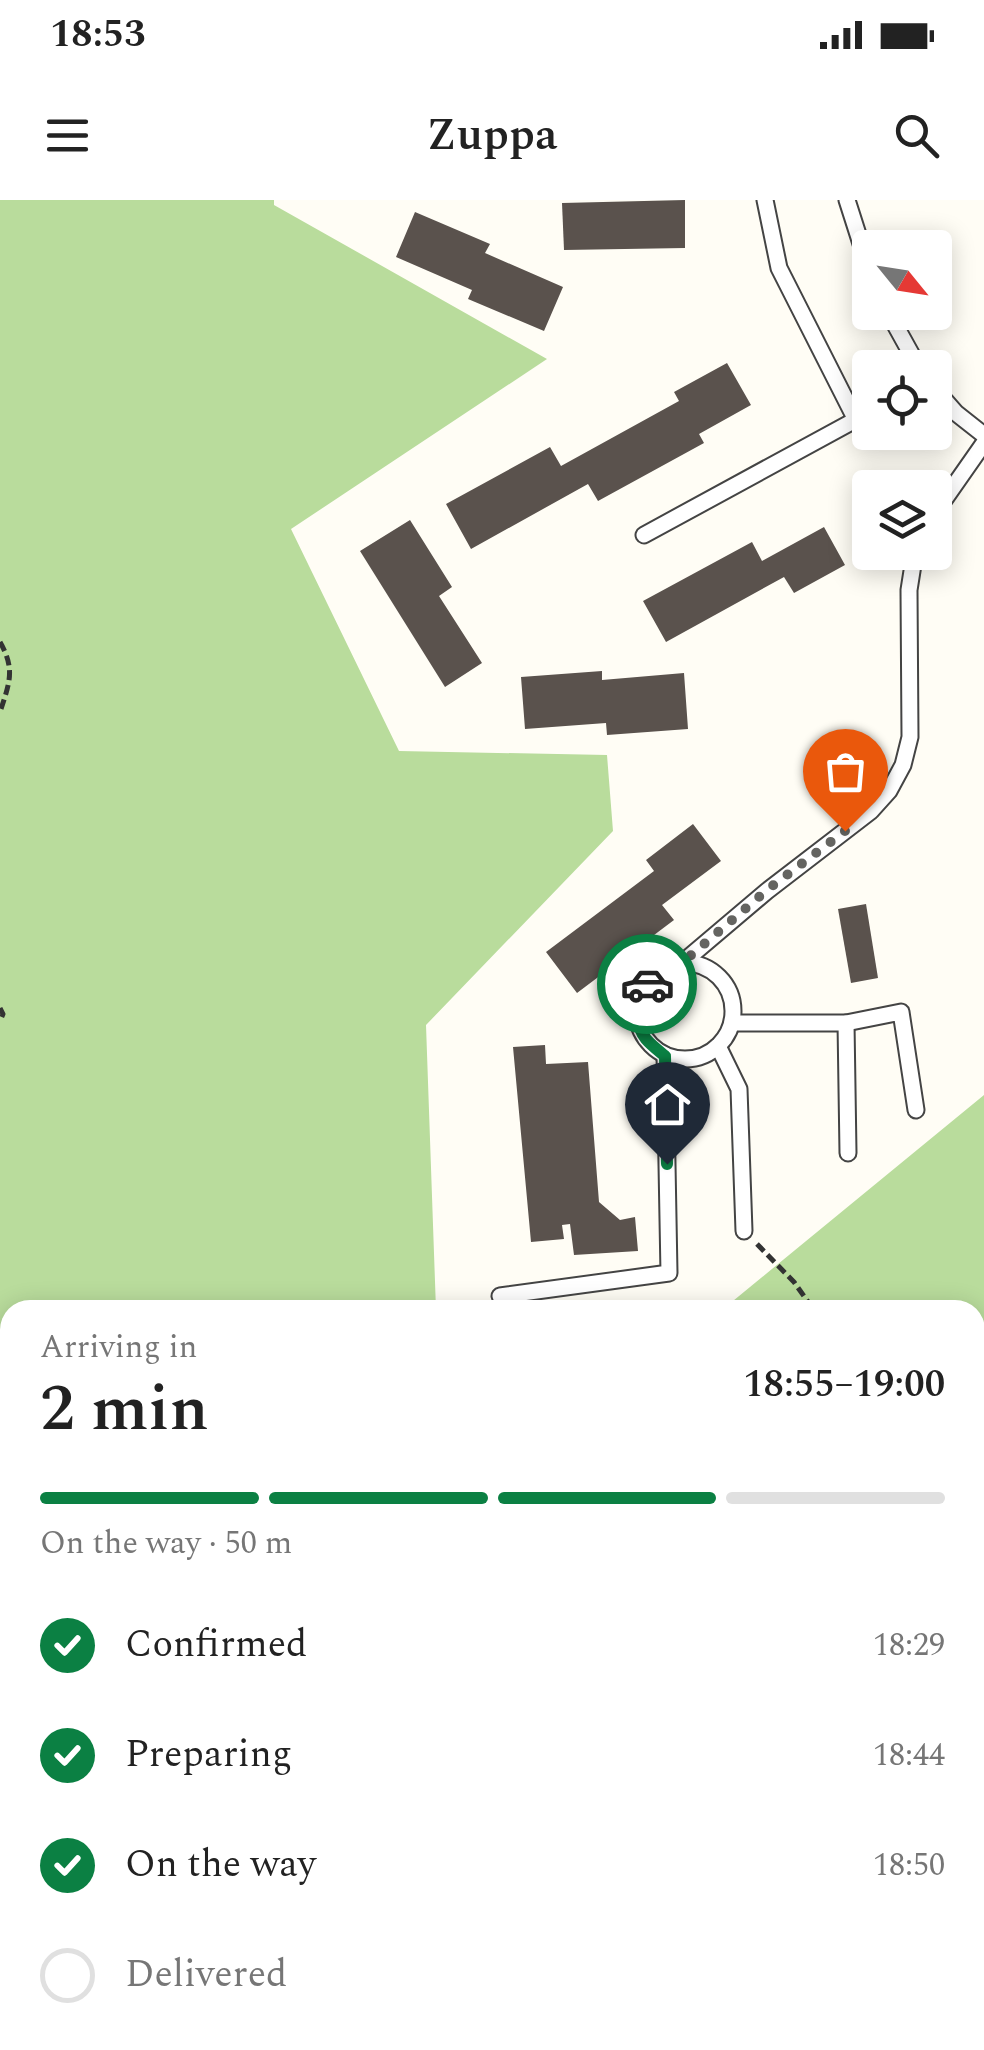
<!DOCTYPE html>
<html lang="en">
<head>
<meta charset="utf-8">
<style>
	:root { --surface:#fff; --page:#f2f2f2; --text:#222; --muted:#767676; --line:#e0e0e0; --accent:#0b8043 }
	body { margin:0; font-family:Spectral,serif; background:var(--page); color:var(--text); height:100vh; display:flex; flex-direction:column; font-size:38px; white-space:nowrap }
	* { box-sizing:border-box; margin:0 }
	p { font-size:32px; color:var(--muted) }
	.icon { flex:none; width:55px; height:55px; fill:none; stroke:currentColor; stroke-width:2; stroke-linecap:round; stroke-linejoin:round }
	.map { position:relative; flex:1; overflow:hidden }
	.panel { position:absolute; left:0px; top:1100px; width:985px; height:750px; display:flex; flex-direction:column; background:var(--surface); border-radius:30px 30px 0 0; box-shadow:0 5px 25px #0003 }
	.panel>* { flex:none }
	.needle { width:65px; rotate:120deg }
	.fabs { position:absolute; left:852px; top:30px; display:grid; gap:20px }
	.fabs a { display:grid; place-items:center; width:100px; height:100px; border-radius:10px; background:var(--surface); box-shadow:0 5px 25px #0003; font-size:50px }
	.pin { position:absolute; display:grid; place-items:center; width:85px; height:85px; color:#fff; margin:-102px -42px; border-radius:50% 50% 50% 0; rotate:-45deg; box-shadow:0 0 10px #0007 }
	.pin .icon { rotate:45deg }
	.courier { position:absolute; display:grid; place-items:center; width:100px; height:100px; margin:-50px; border:8px solid #0b8043; border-radius:50%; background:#fff; color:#222; box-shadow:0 2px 12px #0007 }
	.head em { font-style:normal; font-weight:600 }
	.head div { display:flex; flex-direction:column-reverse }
	.head { display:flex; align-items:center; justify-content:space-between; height:170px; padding:0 40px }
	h1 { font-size:65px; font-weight:600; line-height:75px }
	.bar { display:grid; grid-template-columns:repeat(4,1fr); gap:15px 10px; align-content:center; height:120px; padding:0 40px }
	.bar i { height:12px; border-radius:8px; background:var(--line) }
	.bar .active { background:var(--accent) }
	.bar p { grid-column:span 4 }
	ol { padding:0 40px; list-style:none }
	li { display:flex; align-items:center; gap:30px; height:110px }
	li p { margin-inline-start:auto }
	li .icon { padding:10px; border-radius:50%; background:var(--accent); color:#fff; stroke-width:4 }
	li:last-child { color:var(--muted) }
	li i { width:55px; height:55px; border:5px solid var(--line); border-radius:50% }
	.status { display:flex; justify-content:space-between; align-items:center; height:70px; padding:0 50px; background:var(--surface); direction:ltr }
	.status svg { height:28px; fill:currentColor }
	header { display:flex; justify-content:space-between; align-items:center; height:130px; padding:0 40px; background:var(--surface); font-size:45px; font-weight:600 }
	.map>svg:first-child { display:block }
	.forest { fill:#b9dc9c }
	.building { fill:#5a524d }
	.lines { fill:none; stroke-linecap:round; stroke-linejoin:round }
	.lane-casing { stroke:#444; stroke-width:19 }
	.path { stroke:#333; stroke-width:5; stroke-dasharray:10 5; stroke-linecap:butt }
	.lane { stroke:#fff; stroke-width:15 }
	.done { stroke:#646461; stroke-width:10; stroke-dasharray:0 18 }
	.route { stroke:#0b8043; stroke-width:12 }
</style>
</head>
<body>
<div class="status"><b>18:53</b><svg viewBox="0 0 49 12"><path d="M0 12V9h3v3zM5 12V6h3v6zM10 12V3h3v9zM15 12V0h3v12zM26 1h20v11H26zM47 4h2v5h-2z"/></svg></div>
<header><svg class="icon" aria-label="menu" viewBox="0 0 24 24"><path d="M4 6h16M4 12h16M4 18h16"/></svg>Zuppa<svg class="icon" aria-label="search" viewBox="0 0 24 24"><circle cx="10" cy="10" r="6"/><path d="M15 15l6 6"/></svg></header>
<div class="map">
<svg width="984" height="1850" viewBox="0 0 984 1850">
	<rect width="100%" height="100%" fill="#fffdf5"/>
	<path class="forest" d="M0,0H274V5L547,159L291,329L399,551L607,555L613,631L426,825L436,1110H10V1840H975V1110H722L984,895V1850H0Z"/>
	<g class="building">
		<path d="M685,0V48L564,50L562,3Z"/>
		<path d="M415,12L490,44L485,53L563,87L544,131L468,99L472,90L396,57Z"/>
		<path d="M727,163L751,205L699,234L704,243L598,301L588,284L471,349L446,304L550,247L561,266L679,201L674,192Z"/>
		<path d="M410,320L452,387L439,396L482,463L445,487L360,351Z"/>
		<path d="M824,327L845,365L794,393L784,377L666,442L643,401L752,342L762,361Z"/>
		<path d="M602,471V480L684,473L688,529L607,535L606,523L525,529L521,477Z"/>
		<path d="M693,624L721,661L662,705L674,720L577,793L546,752L654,671L646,660Z"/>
		<path d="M866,704L878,778L851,783L838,709Z"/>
		<path d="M545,845L546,864L588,862L599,1002L620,1020L635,1017L638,1051L574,1055L570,1024L562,1025L564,1039L531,1042L513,847Z"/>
	</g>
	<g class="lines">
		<defs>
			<g id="lane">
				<path d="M765,0L779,68L856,220"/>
				<path d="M847,0L870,72"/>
				<path d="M888,112L919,168"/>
				<path d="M935,189L956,213L984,235"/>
				<path d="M935,313L984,243"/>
				<path d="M644,335L870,212"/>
				<path d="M682,763L767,691L871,611L889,591L903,565L910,537L909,390L915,352"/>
				<circle cx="685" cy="811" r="48"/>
				<path d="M732,823H846L848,953"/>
				<path d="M846,823L901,812L916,910"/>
				<path d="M718,846L739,889L744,1031"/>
				<path d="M500,1096L669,1073L665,855"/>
			</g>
		</defs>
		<use href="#lane" class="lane-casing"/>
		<g class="path">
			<path d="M0,442C16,470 9,484 0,512"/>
			<path d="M0,808L3,814L0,821"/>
			<path d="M757,1044L794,1082L811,1106L812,1110"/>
			<path d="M975,1308L984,1305"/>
			<path d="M0,1349L10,1360"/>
			<path d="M0,1697L10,1689"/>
			<path d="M939,1840L941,1850"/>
			<path d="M420,1850L424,1840"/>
		</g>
		<use href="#lane" class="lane"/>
	</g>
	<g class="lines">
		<path class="done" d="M647,784L669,765L682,763L767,690L845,631"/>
		<path class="route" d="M647,784C636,799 634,824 646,839C651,845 659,851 665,856L667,964"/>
	</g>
</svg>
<div class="fabs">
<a><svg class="needle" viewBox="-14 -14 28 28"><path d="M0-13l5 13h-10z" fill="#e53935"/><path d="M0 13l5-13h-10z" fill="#767676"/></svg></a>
<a><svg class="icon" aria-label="locate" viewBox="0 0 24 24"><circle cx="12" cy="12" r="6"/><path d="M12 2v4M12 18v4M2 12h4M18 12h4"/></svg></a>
<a><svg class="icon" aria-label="layers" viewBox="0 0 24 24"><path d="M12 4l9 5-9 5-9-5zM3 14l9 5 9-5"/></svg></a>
</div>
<div class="pin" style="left:845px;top:631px;background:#ea580c"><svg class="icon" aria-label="bag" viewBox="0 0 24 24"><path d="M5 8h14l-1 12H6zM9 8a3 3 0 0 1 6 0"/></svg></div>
<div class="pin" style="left:667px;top:964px;background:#1f2937"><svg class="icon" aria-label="home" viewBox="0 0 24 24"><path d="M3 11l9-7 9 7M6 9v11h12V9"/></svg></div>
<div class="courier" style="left:647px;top:784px"><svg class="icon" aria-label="car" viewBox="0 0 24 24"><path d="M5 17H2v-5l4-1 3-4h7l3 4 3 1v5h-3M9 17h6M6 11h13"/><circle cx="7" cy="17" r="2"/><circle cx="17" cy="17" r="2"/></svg></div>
<section class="panel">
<div class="head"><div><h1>2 min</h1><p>Arriving in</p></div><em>18:55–19:00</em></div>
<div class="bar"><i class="active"></i><i class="active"></i><i class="active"></i><i></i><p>On the way · 50 m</p></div>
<ol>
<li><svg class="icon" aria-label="check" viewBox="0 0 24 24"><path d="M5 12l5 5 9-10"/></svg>Confirmed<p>18:29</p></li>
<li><svg class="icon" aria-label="check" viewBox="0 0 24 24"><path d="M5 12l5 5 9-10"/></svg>Preparing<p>18:44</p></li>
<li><svg class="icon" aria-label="check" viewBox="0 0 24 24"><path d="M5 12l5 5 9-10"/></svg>On the way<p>18:50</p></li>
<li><i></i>Delivered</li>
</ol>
</section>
</div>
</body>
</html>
